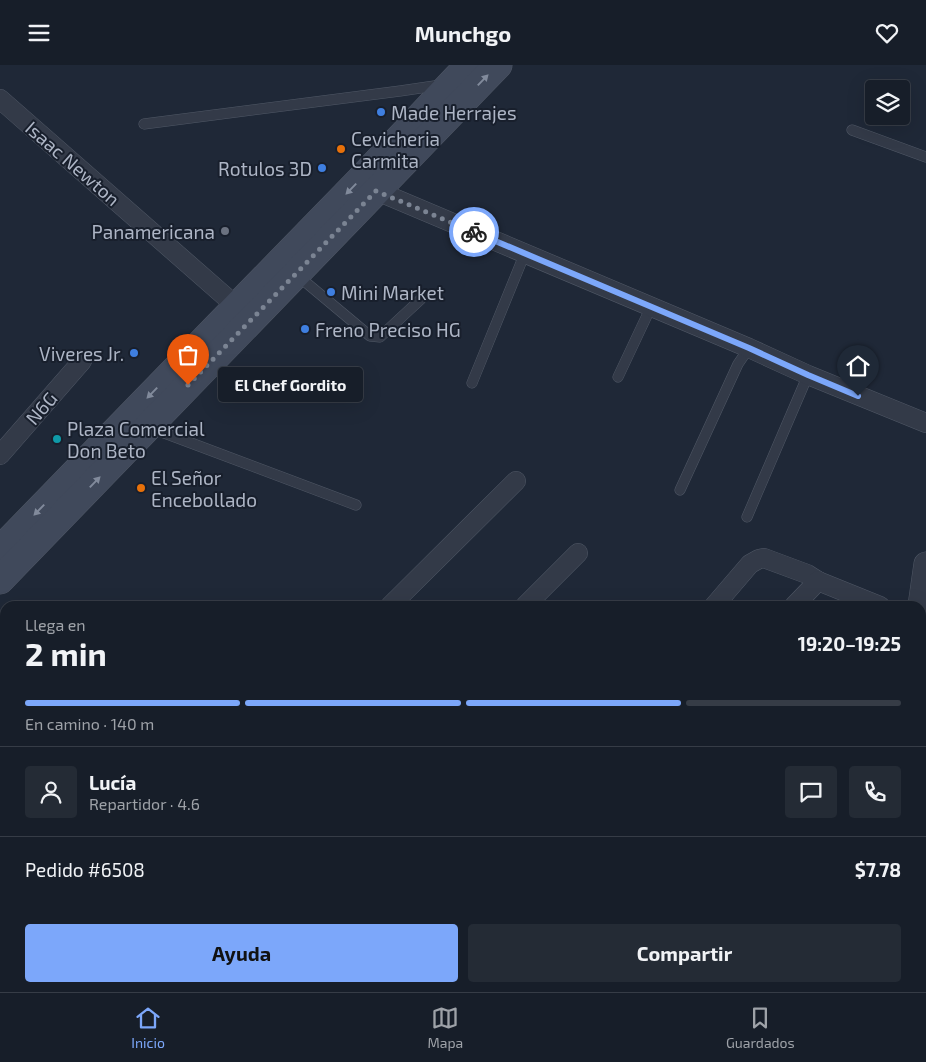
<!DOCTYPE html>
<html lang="es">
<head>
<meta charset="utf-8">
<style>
	:root { --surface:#171e29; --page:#242b35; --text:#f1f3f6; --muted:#9ea2a8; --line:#363c46; --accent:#7ca7fa }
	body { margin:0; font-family:"Exo 2",sans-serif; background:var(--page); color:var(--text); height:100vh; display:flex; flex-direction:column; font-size:19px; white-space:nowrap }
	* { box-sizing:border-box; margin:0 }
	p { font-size:16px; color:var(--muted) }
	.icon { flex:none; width:28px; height:28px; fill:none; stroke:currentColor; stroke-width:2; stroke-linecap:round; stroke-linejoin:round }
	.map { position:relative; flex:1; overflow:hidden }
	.drawer { position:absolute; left:0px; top:536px; width:926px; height:391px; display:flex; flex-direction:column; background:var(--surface); border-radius:15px 15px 0 0; box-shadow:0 5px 20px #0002,0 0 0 1px var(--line) }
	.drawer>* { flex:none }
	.tools { position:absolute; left:865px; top:15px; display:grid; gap:10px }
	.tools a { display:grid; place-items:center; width:45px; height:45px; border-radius:5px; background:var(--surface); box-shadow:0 5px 20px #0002,0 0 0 1px var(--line); font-size:25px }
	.pin { position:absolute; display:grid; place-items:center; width:42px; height:42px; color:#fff; margin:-51px -21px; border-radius:50% 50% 50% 0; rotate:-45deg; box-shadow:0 0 5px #0007 }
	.pin .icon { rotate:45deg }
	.courier { position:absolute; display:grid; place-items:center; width:50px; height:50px; margin:-25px; border:4px solid #7ca7fa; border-radius:50%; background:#fff; color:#222; box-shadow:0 1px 6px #0007 }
	.bubble { position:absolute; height:35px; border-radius:5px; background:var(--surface); box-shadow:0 5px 20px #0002,0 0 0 1px var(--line); font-size:16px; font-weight:700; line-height:35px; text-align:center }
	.overview em { font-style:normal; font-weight:700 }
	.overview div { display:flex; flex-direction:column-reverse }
	.overview { display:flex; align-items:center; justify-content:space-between; height:85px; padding:0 25px }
	h1 { font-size:32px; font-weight:700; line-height:38px }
	.bar { display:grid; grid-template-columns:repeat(4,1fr); gap:8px 5px; align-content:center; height:60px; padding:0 25px }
	.bar i { height:6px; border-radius:4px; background:var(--line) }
	.bar .on { background:var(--accent) }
	.bar p { grid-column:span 4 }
	.line { display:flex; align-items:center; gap:12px; padding:0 25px; border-top:1px solid var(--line) }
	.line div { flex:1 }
	.round { display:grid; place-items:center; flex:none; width:52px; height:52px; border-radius:5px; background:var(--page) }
	.button { display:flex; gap:10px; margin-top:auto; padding:10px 25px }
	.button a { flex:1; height:58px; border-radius:5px; background:var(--accent); color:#111; font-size:20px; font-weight:700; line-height:58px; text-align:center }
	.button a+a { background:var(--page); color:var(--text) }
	header { display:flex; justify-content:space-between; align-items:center; height:65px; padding:0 25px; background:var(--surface); font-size:22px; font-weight:700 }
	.dock { display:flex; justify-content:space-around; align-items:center; height:70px; border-top:1px solid var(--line); background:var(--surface); font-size:14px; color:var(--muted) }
	.dock a { display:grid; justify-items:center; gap:2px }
	.dock .on { color:var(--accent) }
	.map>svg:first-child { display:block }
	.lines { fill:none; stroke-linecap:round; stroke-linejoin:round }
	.service-casing { stroke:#505866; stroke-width:11 }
	.minor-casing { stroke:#505866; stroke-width:20 }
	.tertiary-casing { stroke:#505866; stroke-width:25 }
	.secondary-casing { stroke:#505866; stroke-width:29 }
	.service { stroke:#333a48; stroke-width:10 }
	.minor { stroke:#333a48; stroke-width:19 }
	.tertiary { stroke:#333a48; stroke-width:24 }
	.secondary { stroke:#40495b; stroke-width:28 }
	.oneway { fill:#818a9b }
	.done { stroke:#7b8493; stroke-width:5; stroke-dasharray:0 9 }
	.route { stroke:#7ca7fa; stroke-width:6 }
	.shop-dot { fill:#3f7fe0; stroke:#181f2c; stroke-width:2 }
	.food-dot { fill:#e8710a; stroke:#181f2c; stroke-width:2 }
	.worship-dot { fill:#6b7280; stroke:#181f2c; stroke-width:2 }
	.culture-dot { fill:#0f9aa8; stroke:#181f2c; stroke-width:2 }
	.labels { text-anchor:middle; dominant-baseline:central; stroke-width:4; stroke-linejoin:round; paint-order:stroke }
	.poi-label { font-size:19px; fill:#adb5c5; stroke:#181f2c; text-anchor:start }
	.street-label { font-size:19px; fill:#adb5c5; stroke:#181f2c }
</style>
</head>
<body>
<header><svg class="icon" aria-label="menu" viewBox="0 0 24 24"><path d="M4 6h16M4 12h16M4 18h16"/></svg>Munchgo<svg class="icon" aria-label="heart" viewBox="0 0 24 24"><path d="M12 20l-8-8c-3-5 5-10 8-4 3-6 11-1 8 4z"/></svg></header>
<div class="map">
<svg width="926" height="927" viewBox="0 0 926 927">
	<rect width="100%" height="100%" fill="#1f2837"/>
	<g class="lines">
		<defs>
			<g id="service">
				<path d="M144,59L400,26L441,20"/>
				<path d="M852,65L926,92"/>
				<path d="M297,210L370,271L380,272L421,234"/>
				<path d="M618,312L651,242"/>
				<path d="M472,318L525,188"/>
				<path d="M151,363L356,440"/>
				<path d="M680,425L738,299L749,283"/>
				<path d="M747,452L808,310"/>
				<path d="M921,608L926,610"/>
				<path d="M921,682L926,684"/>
				<path d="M715,927L717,922"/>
			</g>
			<g id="minor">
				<path d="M0,34L236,241"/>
				<path d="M377,126L749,283L808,310L926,358"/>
				<path d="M0,390L82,296"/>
				<path d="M390,541L516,416"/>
				<path d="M525,541L578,488"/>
				<path d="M714,541L750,499L759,494L764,493L807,509L818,516"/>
				<path d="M794,541L818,516L880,541"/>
				<path d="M0,742L5,744"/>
				<path d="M554,922L568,927"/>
				<path d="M56,927V922"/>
			</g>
			<g id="tertiary">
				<path d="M920,541L926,499"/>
				<path d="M858,927L859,922"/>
			</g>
			<g id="secondary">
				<path d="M0,485L361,114L469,0"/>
				<path d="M0,515L498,0"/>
			</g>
		</defs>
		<use href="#service" class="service-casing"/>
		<use href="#minor" class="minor-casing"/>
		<use href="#tertiary" class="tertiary-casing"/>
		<use href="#secondary" class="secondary-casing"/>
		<use href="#service" class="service"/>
		<use href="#minor" class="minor"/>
		<use href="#tertiary" class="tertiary"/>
		<use href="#secondary" class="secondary"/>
	</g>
	<defs><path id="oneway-solid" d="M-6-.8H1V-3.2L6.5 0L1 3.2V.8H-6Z" transform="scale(1.25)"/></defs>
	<g class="oneway">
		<use href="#oneway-solid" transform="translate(483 15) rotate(-46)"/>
		<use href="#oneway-solid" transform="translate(351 124) rotate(134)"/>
		<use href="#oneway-solid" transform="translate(152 328) rotate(134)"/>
		<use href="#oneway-solid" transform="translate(95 417) rotate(-46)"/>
		<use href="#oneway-solid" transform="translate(39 445) rotate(134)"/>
	</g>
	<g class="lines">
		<path class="done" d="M188,320L376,126L474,167"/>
		<path class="route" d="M474,167L749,283L808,310L858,331"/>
	</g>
	<g class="shop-dot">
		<circle cx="381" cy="47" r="5"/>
		<circle cx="322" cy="103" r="5"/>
		<circle cx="331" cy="227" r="5"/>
		<circle cx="305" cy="264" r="5"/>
		<circle cx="134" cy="288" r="5"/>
	</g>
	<g class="food-dot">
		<circle cx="341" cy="84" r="5"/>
		<circle cx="141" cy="423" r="5"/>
	</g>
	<circle class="worship-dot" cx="225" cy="166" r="5"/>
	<circle class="culture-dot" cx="57" cy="374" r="5"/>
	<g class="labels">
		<g class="poi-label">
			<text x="391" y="47">Made Herrajes</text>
			<text x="351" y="73">Cevicheria<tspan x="351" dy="22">Carmita</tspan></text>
			<text x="312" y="103" text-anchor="end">Rotulos 3D</text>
			<text x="215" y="166" text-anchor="end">Panamericana</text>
			<text x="341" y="227">Mini Market</text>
			<text x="315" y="264">Freno Preciso HG</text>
			<text x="124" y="288" text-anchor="end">Viveres Jr.</text>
			<text x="67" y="363">Plaza Comercial<tspan x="67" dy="22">Don Beto</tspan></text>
			<text x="151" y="412">El Señor<tspan x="151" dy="22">Encebollado</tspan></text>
		</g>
		<g class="street-label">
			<text transform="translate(73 98) rotate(41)">Isaac Newton</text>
			<text transform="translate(41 343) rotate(-49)">N6G</text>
		</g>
	</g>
</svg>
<div class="tools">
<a><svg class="icon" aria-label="layers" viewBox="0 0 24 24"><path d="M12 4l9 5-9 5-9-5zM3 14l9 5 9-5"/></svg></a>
</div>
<div class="pin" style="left:188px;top:320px;background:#ea580c"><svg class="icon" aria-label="bag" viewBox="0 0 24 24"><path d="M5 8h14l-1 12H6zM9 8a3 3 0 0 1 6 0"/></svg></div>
<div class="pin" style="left:858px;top:331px;background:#1f2937"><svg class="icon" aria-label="home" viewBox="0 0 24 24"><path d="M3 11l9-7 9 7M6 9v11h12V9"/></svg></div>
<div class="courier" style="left:474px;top:167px"><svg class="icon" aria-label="bike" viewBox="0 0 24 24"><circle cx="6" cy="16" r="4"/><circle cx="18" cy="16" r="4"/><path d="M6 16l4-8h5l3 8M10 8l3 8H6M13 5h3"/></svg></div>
<div class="bubble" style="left:218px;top:302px;width:145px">El Chef Gordito</div>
<section class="drawer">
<div class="overview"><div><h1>2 min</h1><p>Llega en</p></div><em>19:20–19:25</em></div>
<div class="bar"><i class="on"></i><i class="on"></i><i class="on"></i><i></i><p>En camino · 140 m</p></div>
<div class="line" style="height:90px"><a class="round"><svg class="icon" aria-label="person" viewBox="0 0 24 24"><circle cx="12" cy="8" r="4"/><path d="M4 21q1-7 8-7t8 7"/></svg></a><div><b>Lucía</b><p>Repartidor · 4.6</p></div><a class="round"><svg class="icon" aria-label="chat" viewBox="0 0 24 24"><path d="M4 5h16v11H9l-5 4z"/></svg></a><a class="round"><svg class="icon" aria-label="phone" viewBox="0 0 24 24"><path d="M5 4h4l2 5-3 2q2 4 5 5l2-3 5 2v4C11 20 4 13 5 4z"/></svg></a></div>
<div class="line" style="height:65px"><div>Pedido #6508</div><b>$7.78</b></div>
<div class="button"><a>Ayuda</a><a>Compartir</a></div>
</section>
</div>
<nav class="dock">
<a class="on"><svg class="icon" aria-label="home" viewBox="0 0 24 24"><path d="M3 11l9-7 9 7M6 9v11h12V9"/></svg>Inicio</a>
<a><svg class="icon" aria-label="map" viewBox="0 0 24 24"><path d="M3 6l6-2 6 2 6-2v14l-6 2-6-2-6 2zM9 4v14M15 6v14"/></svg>Mapa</a>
<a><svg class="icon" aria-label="saved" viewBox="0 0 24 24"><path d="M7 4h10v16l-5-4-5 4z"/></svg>Guardados</a>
</nav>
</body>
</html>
